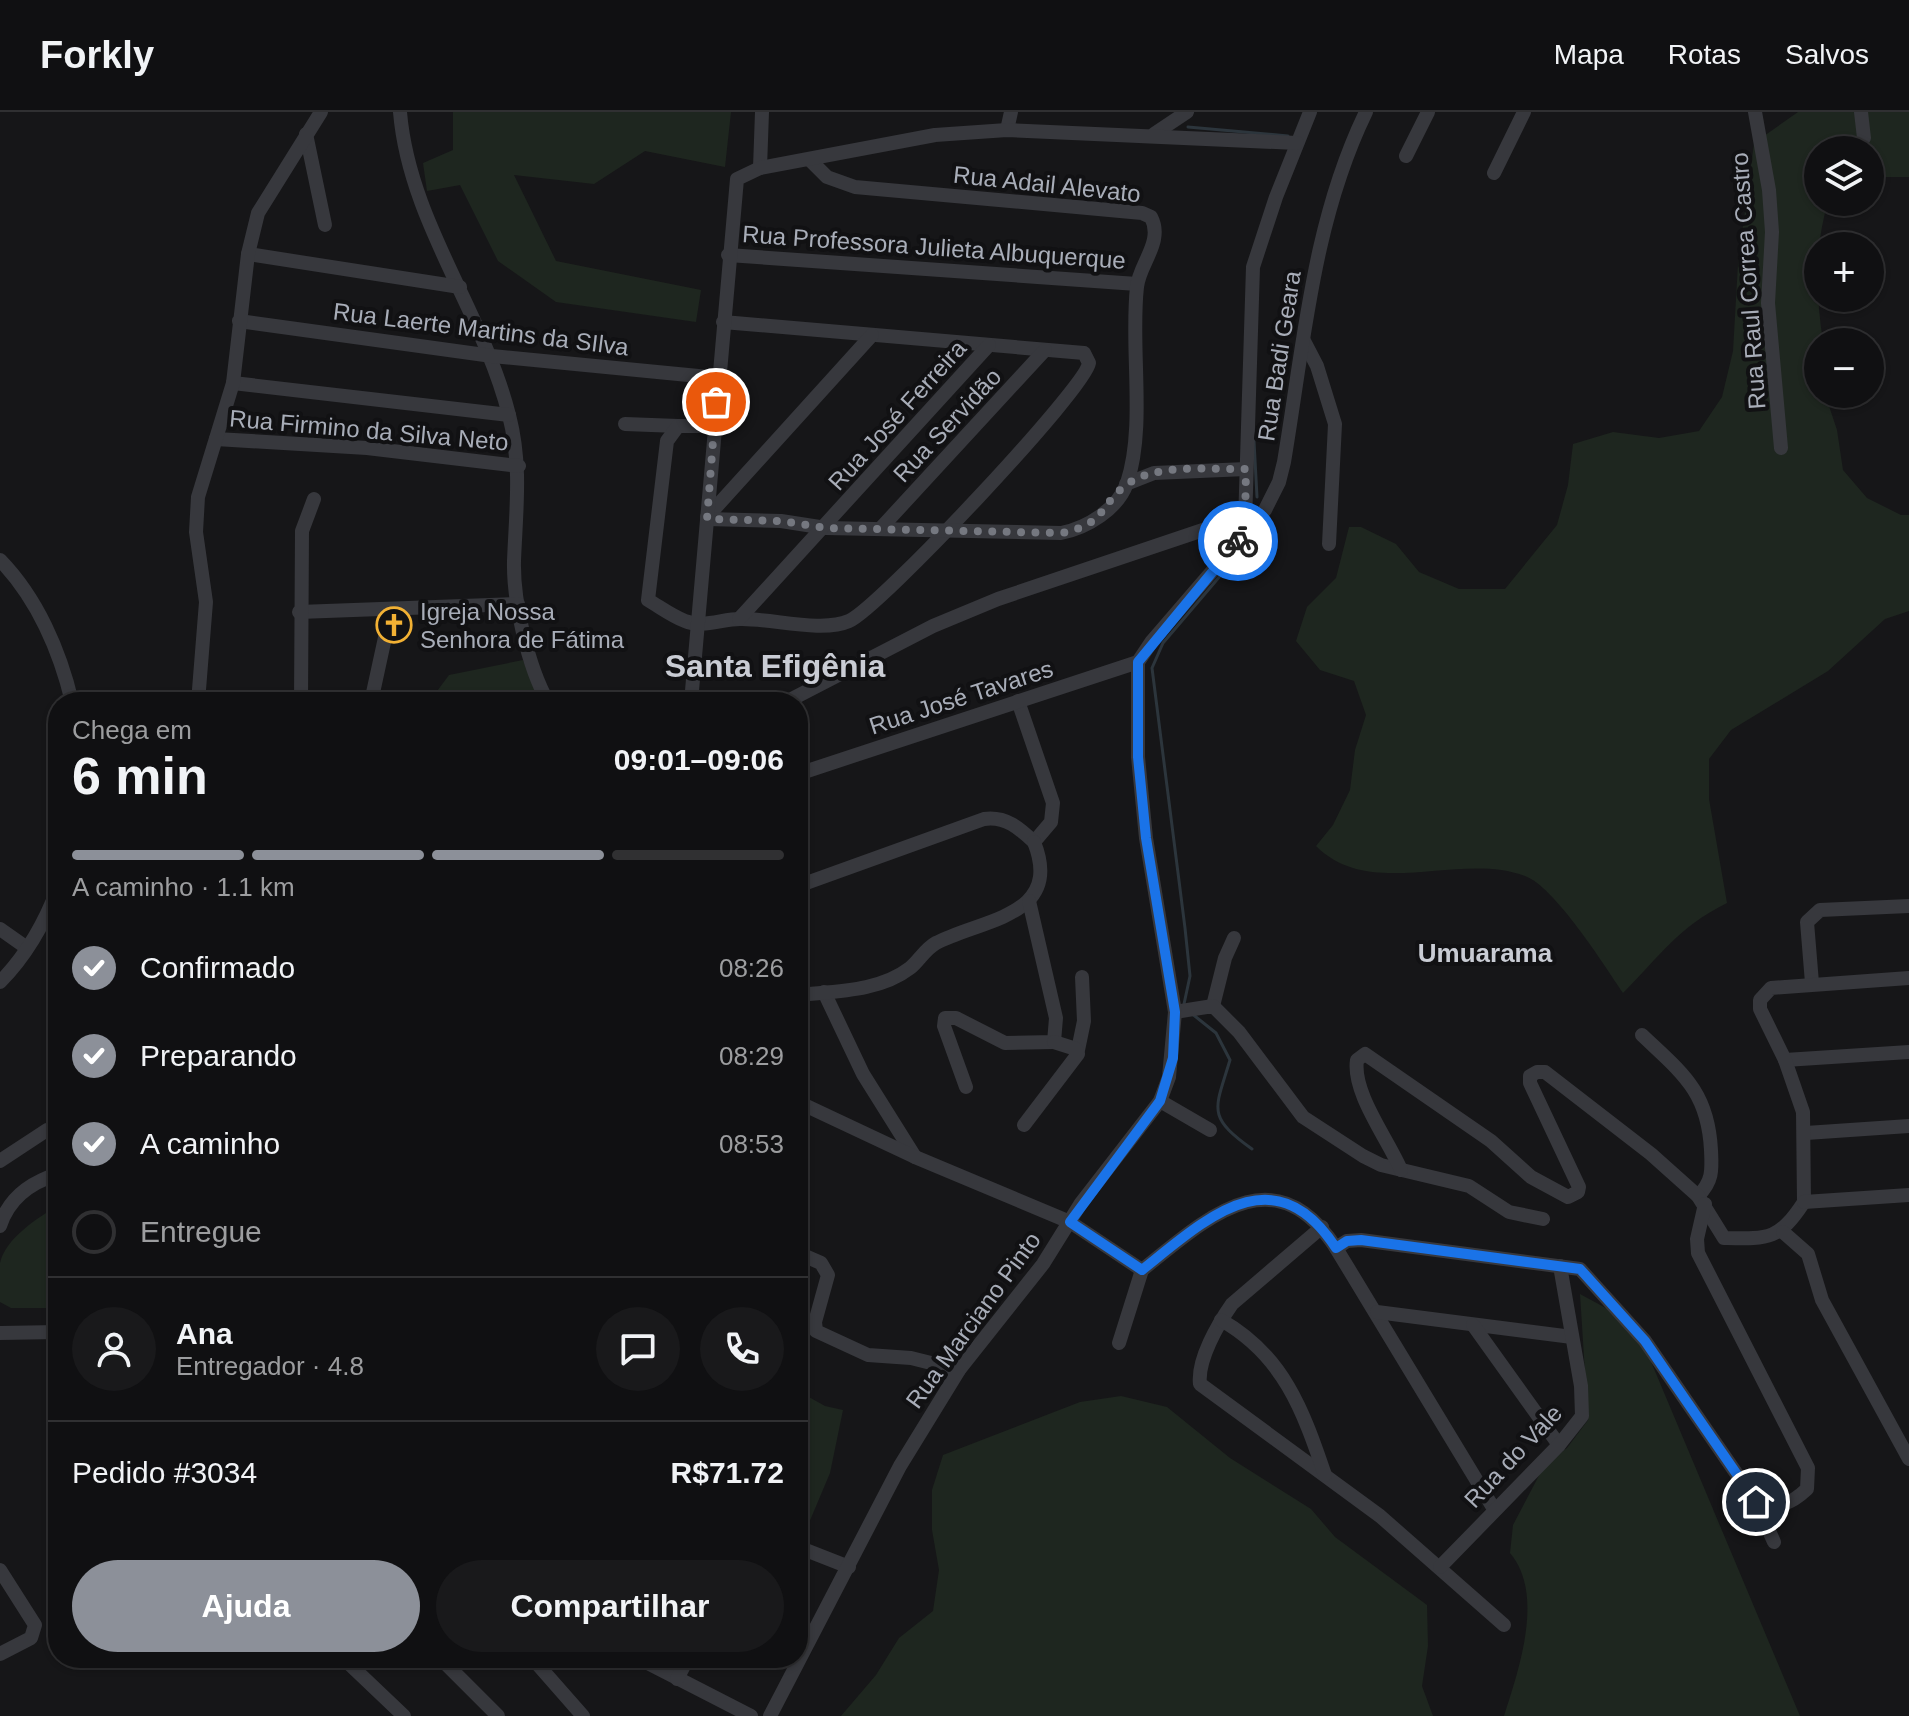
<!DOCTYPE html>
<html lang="pt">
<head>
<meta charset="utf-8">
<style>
	:root { --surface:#101012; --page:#19191b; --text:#f1f3f6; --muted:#9c9d9f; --line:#303032; --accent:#8c9099 }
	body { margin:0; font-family:Arial,sans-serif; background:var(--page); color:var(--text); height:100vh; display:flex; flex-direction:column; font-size:30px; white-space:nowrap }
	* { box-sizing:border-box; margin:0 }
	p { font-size:26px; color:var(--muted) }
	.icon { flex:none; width:44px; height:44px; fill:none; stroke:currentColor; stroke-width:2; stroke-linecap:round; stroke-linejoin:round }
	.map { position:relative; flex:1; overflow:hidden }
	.drawer { position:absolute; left:48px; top:580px; width:760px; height:976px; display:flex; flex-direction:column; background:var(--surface); border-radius:32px; box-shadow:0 2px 6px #0004,0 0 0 2px var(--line) }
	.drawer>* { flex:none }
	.controls { position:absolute; left:1804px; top:24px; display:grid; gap:16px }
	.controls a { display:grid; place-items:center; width:80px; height:80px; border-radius:50%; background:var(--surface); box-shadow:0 2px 6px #0004,0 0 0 2px var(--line); font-size:40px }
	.pin { position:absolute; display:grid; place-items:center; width:68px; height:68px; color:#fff; margin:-34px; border:4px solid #fff; border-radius:50%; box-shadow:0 2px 8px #0007 }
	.courier { position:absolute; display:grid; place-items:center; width:80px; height:80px; margin:-40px; border:6px solid #1a73e8; border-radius:50%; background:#fff; color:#222; box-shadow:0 2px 10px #0007 }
	.summary em { font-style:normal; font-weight:700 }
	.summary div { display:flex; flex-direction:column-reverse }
	.summary { display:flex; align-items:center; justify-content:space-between; height:136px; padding:0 24px }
	h1 { font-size:52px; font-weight:700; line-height:60px }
	.bar { display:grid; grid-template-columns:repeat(4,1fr); gap:12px 8px; align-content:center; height:96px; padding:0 24px }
	.bar i { height:10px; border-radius:6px; background:var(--line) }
	.bar .current { background:var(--accent) }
	.bar p { grid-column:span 4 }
	.line { display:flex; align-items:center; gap:20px; padding:0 24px; border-top:2px solid var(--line) }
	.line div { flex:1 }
	.round { display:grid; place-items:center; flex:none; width:84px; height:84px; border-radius:42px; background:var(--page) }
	ol { padding:0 24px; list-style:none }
	li { display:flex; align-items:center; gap:24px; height:88px }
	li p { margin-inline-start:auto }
	li .icon { padding:8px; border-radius:50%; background:var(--accent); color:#fff; stroke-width:4 }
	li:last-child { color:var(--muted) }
	li i { width:44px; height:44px; border:4px solid var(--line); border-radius:50% }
	.action { display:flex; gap:16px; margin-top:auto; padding:16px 24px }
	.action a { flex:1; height:92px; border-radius:48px; background:var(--accent); color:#fff; font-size:32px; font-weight:700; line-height:92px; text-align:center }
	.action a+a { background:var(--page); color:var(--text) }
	header { display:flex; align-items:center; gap:48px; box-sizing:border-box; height:112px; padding:0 40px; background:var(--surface); border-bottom:2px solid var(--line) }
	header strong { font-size:38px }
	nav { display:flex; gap:44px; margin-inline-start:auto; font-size:28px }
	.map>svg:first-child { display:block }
	.green { fill:#1e261f }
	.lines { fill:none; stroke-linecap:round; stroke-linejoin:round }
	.stream { stroke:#2c353c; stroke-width:3 }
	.minor { stroke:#37383d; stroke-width:14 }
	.done { stroke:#757880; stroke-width:8; stroke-dasharray:0 14.4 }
	.route { stroke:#1a73e8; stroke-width:10 }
	.labels { text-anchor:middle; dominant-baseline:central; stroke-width:8; stroke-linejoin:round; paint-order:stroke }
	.street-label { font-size:24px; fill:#a8adb8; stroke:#111113 }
	.poi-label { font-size:24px; fill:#a8adb8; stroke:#111113; text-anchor:start }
	.neighbourhood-label { font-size:26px; font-weight:bold; fill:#c9ccd4; stroke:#111113 }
	.district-label { font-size:32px; font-weight:bold; fill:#c9ccd4; stroke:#111113 }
</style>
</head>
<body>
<header>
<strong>Forkly</strong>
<nav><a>Mapa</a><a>Rotas</a><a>Salvos</a></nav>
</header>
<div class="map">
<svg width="1909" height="1604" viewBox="0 0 1909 1604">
	<rect width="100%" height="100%" fill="#161618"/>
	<g class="green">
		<path d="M453,0H731L725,55L645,39L594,72L514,63L556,149L701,178L696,210L556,190L498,149L460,73L427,79L423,51L453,38Z"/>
		<path d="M1798,0H1909V65H1870V38H1818V90H1828C1814,136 1816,183 1823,230H1818V282H1825L1837,318L1843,358L1867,386L1901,403H1909V499L1885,507L1828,559L1731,618L1709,647V687L1727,791C1677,816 1661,843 1623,881C1605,854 1554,774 1525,764C1459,739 1371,789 1316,734L1333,713L1350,678L1355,638L1366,603L1354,569L1320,558L1296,529L1307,495L1336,466L1349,415H1361L1396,432L1419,460L1459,477H1505L1557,413L1568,373L1573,332L1613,320L1659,326L1699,319L1722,285L1733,239L1738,152L1754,31Z"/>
		<path d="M523,548L540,590H429L449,563Z"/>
		<path d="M58,1094V1196H11L0,1190C0,1178 0,1163 0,1151C5,1127 38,1105 58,1094Z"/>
		<path d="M1580,1182L1615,1201L1644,1233L1800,1604H1504C1519,1557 1545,1482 1510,1441L1513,1413L1544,1354L1567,1336L1588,1308Z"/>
		<path d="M798,1279L825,1294L843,1298L830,1361L798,1437Z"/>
		<path d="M1121,1284L1167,1295L1230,1346L1311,1397L1335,1425L1427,1493L1428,1534L1422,1574L1433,1604H841L876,1563L899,1526L933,1499L939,1458L932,1418V1378L943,1343L1080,1290Z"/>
	</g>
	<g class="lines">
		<g class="stream">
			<path d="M1188,15L1288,24"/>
			<path d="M1254,329L1257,385"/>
			<path d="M1184,892L1190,864L1185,816L1152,556L1163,531L1255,423"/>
			<path d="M1191,901L1216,921L1230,948C1215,998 1206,1004 1252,1037"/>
		</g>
		<g class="minor">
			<path d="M400,0C409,109 483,199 509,303C522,353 516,398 514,449C513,489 528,555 548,590"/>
			<path d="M1755,0L1769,78L1772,120L1768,191L1781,336"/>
			<path d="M1861,0L1864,26"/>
			<path d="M1007,18L1011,0"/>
			<path d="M306,22L325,113"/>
			<path d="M1154,22L1187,0"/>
			<path d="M1406,44L1428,0"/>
			<path d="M760,56L762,0"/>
			<path d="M1494,61L1524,0"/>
			<path d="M248,142L460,175"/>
			<path d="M728,143L1137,172"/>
			<path d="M239,209L492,244L719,266"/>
			<path d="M1304,229L1317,254L1335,312L1329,432"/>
			<path d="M233,271L509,303"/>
			<path d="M625,312L678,314"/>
			<path d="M714,314H678L667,329L648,488C660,495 672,504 685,509C702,516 722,507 740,507C770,506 822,521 849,509C878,497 1086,276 1089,251L1084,241L723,210"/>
			<path d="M216,327L367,336L519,354"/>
			<path d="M1126,372L1154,361L1246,357"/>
			<path d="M707,405L872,223"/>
			<path d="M707,407L781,409L826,416L1061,421C1087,416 1118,397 1127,371C1146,314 1130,235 1137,175C1139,152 1164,130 1151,105L1142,101L855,75L827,65L811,49"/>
			<path d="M1245,411L1253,155L1276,85L1310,0"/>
			<path d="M880,417L1045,238"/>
			<path d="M0,448C37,486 60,539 72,590"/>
			<path d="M299,500L518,492"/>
			<path d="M739,507L989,233"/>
			<path d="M1138,550L1152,529L1265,398L1279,370L1284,350C1304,231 1313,109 1366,0"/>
			<path d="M1018,589L1053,691L1051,710L1034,730"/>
			<path d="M198,590L206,490L196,420L198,385L233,271L248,142L258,101L321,0"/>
			<path d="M301,590L302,419L314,387"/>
			<path d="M371,590L391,498"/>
			<path d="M691,590L737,67L760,56L935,23L1007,18L1297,31"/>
			<path d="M786,590L933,514L998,487L1203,418L1254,410"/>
			<path d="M798,662L1138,550"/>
			<path d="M798,774L984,707C1006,704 1019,716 1034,730"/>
			<path d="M0,817L27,836"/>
			<path d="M0,870C26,844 45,810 58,776"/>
			<path d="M1812,871L1807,810L1820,798L1909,794"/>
			<path d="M824,880L863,962L915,1045"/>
			<path d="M798,883C834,879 879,880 910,856C919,849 925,837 936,831C981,807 1064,805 1034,730"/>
			<path d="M1213,894L1225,846L1234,826"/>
			<path d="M1175,900L1213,894L1239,920L1303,1005L1363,1044L1381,1053L1469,1074L1509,1100L1543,1107"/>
			<path d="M1642,923C1682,961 1708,979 1711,1038C1712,1058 1713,1069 1698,1084"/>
			<path d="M1078,938L1084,909L1082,865"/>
			<path d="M1785,948L1909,940"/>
			<path d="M966,975L944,914L945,906H956L1005,931L1054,930L1056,906L1029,789"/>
			<path d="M1160,989L1210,1018"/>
			<path d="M798,990L915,1045L1070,1110L1142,1158"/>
			<path d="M1024,1013L1078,942L1076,937L1054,930"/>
			<path d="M1806,1021L1909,1014"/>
			<path d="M0,1049L47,1018"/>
			<path d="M1401,1058C1388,1027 1352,981 1357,948L1365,942L1491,1029L1531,1065L1568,1085L1578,1080L1579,1075L1530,971V964L1537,960H1545L1651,1042L1698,1084L1724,1126C1769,1127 1779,1128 1804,1090"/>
			<path d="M1804,1090L1803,1000L1785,948L1760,897V888L1771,876L1909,866"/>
			<path d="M1804,1090L1909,1083"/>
			<path d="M1705,1092L1697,1127L1698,1141L1808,1356L1807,1377C1790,1393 1779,1396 1756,1390"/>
			<path d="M0,1114C9,1085 32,1070 58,1062"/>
			<path d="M1322,1115L1232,1192C1218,1212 1197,1248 1200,1272L1380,1404L1504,1513"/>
			<path d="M1783,1120L1808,1142L1822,1188L1909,1347"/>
			<path d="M1336,1136L1347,1129L1361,1128L1580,1157L1645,1229L1756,1390L1774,1430"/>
			<path d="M798,1141L821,1151L828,1163L815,1210L816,1219L868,1243L911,1246L959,1258"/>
			<path d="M1142,1158C1206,1107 1274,1041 1336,1136L1494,1397"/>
			<path d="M1377,1200L1572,1225"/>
			<path d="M1221,1208C1283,1243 1303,1298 1325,1363"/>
			<path d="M1473,1213L1559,1333"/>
			<path d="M0,1221L58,1220"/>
			<path d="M1119,1231L1142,1158"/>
			<path d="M798,1435L849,1455"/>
			<path d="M1440,1455L1559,1333L1582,1304L1581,1274L1560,1154"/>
			<path d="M0,1458L35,1513L31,1526L0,1542"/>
			<path d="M343,1546L404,1604"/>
			<path d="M440,1546L498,1604"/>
			<path d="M532,1546L583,1604"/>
			<path d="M638,1546L751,1604"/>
			<path d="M677,1567L688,1546"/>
			<path d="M770,1604L900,1354L959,1258L1043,1152L1081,1091L1160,989L1169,965L1175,900L1146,726L1138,645V550"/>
		</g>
	</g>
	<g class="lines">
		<path class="done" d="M716,290L707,407L781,409L826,416L1061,421C1107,413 1099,391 1129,371C1160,351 1210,358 1246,357L1245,411L1254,410L1238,429"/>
		<path class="route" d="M1238,429L1138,550V645L1146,726L1175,900L1173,946L1160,989L1070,1110L1142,1158C1206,1107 1274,1041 1336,1136L1347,1129L1361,1128L1580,1157L1645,1229L1756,1390"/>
	</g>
	<defs>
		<symbol id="church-ring" viewBox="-11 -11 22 22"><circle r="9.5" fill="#111113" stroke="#f2b134" stroke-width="1.5"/><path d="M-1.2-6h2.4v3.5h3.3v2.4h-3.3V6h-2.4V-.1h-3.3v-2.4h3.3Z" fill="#f2b134"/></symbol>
	</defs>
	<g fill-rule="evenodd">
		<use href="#church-ring" x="374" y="493" width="40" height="40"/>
	</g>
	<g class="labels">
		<g class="street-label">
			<text transform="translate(1047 72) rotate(6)">Rua Adail Alevato</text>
			<text transform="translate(934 135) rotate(4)">Rua Professora Julieta Albuquerque</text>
			<text transform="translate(1748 169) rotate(-94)">Rua Raul Correa Castro</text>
			<text transform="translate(481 217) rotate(7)">Rua Laerte Martins da SIlva</text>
			<text transform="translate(1279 244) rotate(-81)">Rua Badi Geara</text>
			<text transform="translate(897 303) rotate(-48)">Rua José Ferreira</text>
			<text transform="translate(947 313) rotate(-47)">Rua Servidão</text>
			<text transform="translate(369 318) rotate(5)">Rua Firmino da Silva Neto</text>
			<text transform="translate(961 585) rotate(-18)">Rua José Tavares</text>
			<text transform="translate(973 1208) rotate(-54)">Rua Marciano Pinto</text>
			<text transform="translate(1513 1344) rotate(-47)">Rua do Vale</text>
		</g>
		<g class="poi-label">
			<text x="420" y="499">Igreja Nossa<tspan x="420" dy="28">Senhora de Fátima</tspan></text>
		</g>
		<g class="neighbourhood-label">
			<text x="1485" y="841">Umuarama</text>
		</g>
		<g class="district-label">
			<text x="775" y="554">Santa Efigênia</text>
		</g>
	</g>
</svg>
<div class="controls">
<a><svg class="icon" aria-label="layers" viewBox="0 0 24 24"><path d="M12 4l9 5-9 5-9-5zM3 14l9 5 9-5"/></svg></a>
<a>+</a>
<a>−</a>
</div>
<div class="pin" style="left:716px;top:290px;background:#ea580c"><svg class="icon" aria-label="bag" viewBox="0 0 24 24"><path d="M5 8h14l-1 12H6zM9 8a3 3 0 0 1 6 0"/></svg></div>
<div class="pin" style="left:1756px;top:1390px;background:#1f2937"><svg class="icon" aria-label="home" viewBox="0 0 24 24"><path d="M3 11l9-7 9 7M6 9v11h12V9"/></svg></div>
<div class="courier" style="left:1238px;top:429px"><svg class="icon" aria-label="bike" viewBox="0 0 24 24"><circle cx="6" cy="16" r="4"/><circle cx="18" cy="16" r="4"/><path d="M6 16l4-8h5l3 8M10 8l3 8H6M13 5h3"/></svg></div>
<section class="drawer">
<div class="summary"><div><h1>6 min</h1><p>Chega em</p></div><em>09:01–09:06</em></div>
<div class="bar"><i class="current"></i><i class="current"></i><i class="current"></i><i></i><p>A caminho · 1.1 km</p></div>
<ol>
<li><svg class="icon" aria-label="check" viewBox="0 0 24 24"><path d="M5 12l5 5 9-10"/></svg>Confirmado<p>08:26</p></li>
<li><svg class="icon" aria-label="check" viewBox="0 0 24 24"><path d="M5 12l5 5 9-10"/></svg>Preparando<p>08:29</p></li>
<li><svg class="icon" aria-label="check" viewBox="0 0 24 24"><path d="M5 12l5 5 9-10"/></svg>A caminho<p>08:53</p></li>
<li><i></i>Entregue</li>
</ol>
<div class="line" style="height:144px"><a class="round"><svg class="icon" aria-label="person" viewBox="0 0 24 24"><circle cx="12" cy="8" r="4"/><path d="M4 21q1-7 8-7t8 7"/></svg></a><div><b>Ana</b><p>Entregador · 4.8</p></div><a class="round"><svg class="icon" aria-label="chat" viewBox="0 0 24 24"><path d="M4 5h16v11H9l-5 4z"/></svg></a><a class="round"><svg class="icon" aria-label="phone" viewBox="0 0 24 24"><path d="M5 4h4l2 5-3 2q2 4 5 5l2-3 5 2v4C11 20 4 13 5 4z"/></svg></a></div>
<div class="line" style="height:104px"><div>Pedido #3034</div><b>R$71.72</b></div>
<div class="action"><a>Ajuda</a><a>Compartilhar</a></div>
</section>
</div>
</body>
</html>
